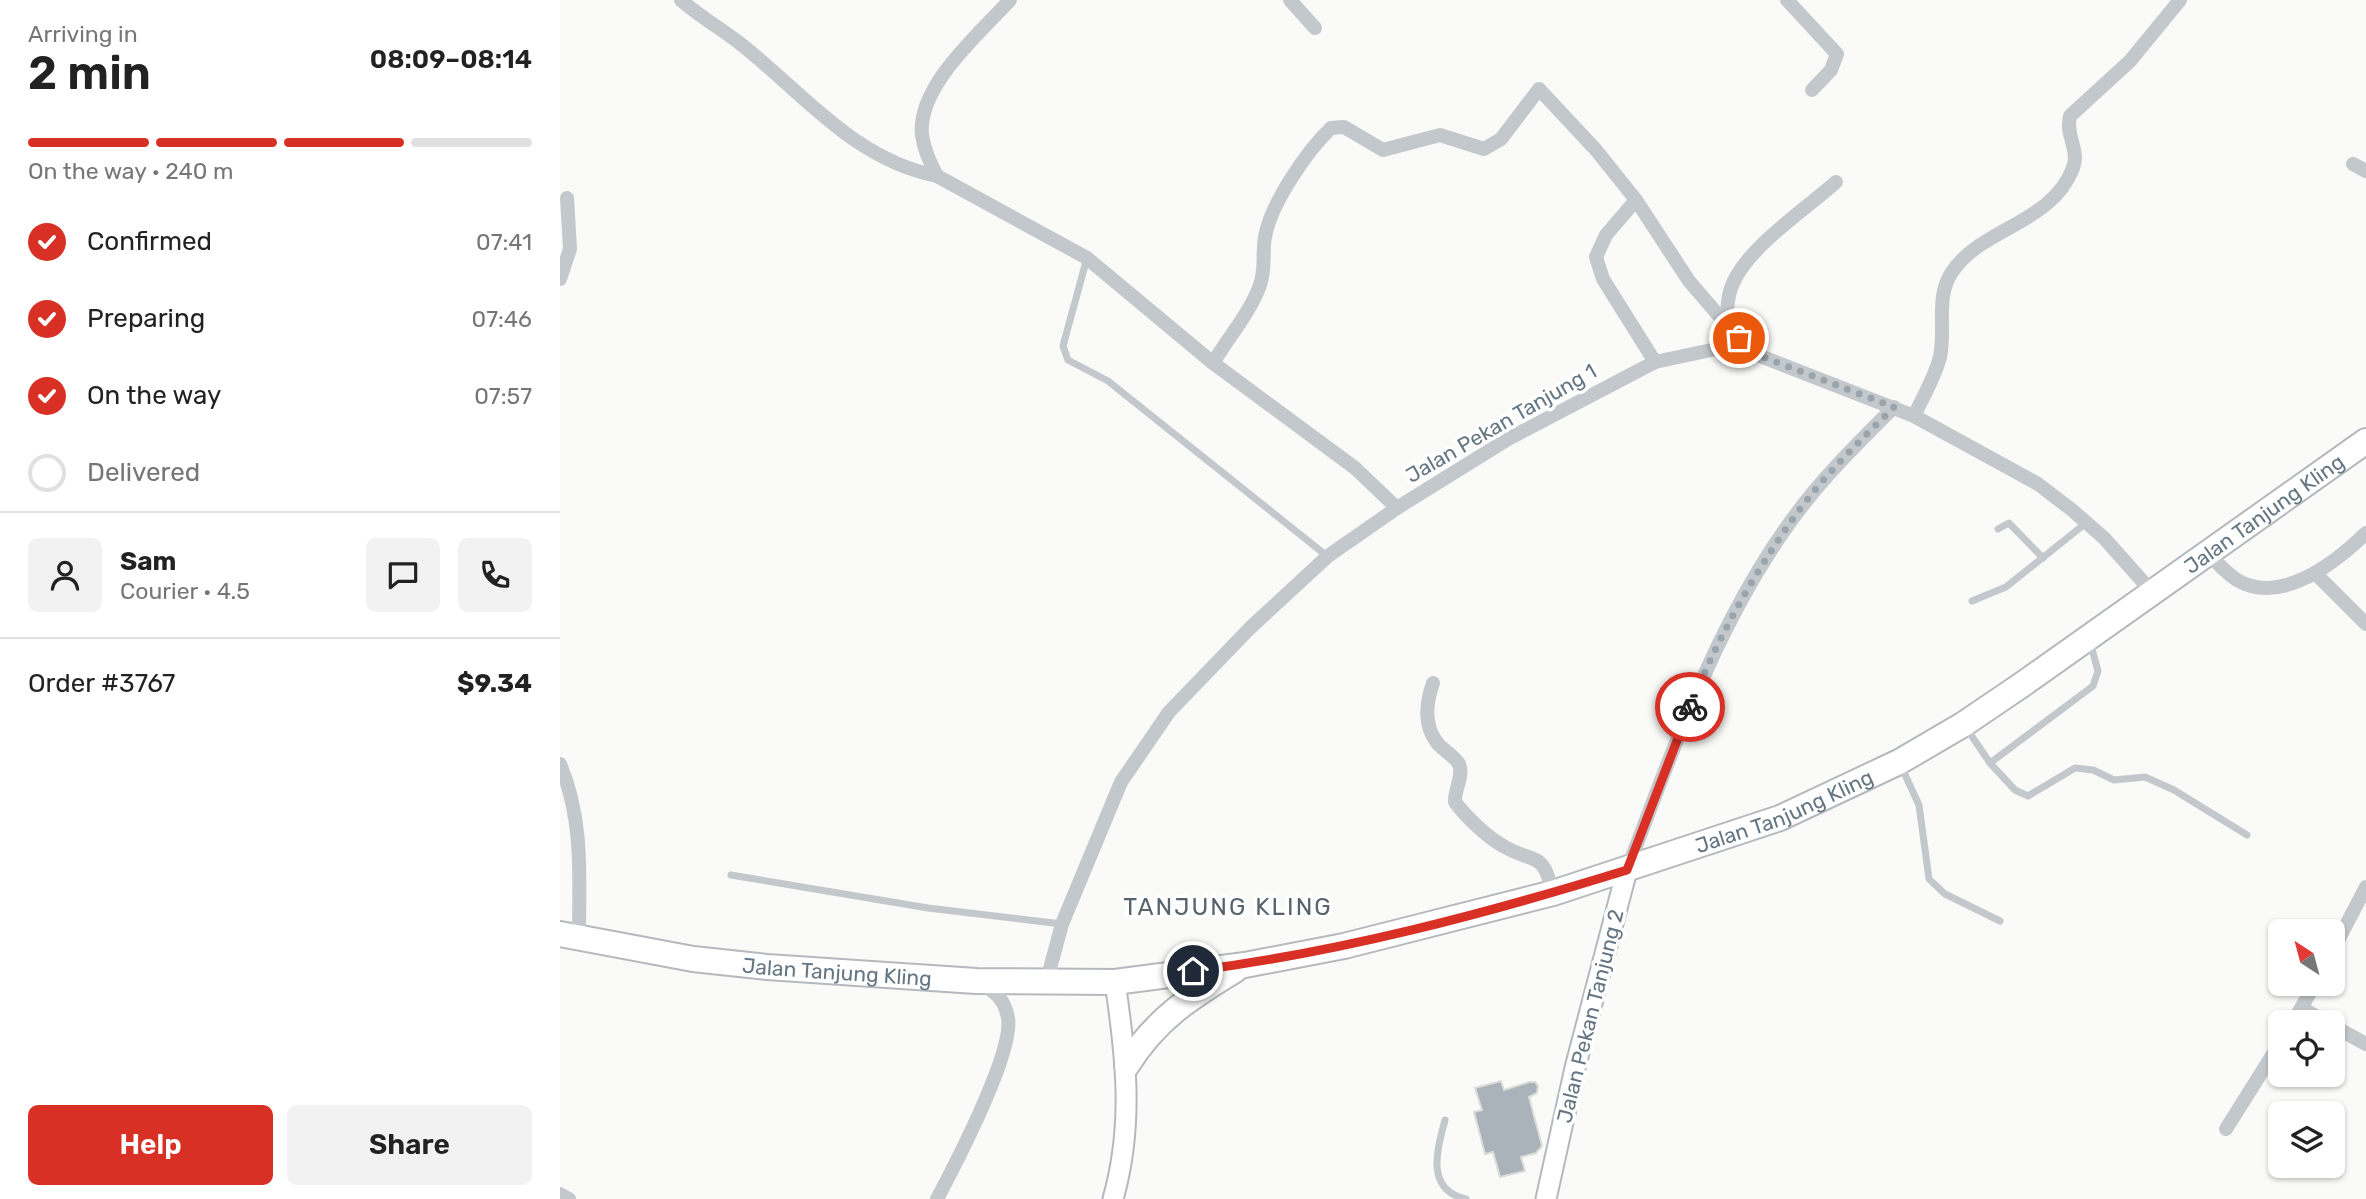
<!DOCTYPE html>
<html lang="en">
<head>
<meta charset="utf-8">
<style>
	:root { --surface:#fff; --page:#f2f2f2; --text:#222; --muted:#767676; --line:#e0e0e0; --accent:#d93025 }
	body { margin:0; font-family:Rubik,sans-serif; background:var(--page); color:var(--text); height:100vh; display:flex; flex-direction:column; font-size:26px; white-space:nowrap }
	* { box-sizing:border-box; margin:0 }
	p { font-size:23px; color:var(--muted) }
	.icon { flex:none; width:38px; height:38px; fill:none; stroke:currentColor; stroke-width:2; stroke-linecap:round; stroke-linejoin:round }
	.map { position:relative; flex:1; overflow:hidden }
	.sheet { display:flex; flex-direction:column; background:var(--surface); width:560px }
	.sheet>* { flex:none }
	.needle { width:46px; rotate:324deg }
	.buttons { position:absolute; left:1708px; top:919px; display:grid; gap:14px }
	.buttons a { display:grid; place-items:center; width:77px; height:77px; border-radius:10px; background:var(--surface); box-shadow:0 2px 5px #0004; font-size:35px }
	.pin { position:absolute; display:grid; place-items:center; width:60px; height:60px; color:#fff; margin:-30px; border:4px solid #fff; border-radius:50%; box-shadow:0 2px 7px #0007 }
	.courier { position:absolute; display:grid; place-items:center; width:70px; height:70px; margin:-35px; border:5px solid #d93025; border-radius:50%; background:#fff; color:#222; box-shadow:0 2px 9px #0007 }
	.summary em { font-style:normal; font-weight:600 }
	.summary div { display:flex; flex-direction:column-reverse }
	.summary { display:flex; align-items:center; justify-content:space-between; height:119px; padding:0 28px }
	h1 { font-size:46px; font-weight:600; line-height:52px }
	.bar { display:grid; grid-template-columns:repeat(4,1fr); gap:10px 7px; align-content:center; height:84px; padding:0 28px }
	.bar i { height:9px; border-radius:5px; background:var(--line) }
	.bar .current { background:var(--accent) }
	.bar p { grid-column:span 4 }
	.line { display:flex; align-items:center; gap:18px; padding:0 28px; border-top:2px solid var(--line) }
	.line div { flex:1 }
	.round { display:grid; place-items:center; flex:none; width:74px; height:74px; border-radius:10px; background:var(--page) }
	ol { padding:0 28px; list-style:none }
	li { display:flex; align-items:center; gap:21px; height:77px }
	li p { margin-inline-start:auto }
	li .icon { padding:7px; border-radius:50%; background:var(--accent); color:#fff; stroke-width:4 }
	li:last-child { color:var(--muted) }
	li i { width:38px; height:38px; border:4px solid var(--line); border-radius:50% }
	.button { display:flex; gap:14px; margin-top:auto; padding:14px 28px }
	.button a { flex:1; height:80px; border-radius:10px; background:var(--accent); color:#fff; font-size:28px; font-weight:600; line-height:80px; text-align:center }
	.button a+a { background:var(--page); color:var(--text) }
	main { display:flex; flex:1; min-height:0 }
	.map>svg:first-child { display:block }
	.building { fill:#aab3b9; stroke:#dcdcda; stroke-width:2 }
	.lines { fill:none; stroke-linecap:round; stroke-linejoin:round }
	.secondary-casing { stroke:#b3babf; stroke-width:23 }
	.highway-casing { stroke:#b4b9bd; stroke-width:28 }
	.lane { stroke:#c3c8cc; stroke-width:7 }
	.street { stroke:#c3c8cc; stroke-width:14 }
	.secondary { stroke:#fff; stroke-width:19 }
	.highway { stroke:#fff; stroke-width:24 }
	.done { stroke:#99a4ac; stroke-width:7; stroke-dasharray:0 12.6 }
	.route { stroke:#d93025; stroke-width:9 }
	.labels { text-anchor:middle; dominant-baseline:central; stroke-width:7; stroke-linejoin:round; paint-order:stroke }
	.street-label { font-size:21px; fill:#657683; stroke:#fff }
	.quarter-label { font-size:24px; letter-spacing:2px; fill:#57646e; stroke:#fff }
</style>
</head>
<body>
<main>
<section class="sheet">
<div class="summary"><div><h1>2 min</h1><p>Arriving in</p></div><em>08:09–08:14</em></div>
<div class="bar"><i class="current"></i><i class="current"></i><i class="current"></i><i></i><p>On the way · 240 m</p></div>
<ol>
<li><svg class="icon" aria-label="check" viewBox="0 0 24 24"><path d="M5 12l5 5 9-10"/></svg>Confirmed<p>07:41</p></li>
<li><svg class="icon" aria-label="check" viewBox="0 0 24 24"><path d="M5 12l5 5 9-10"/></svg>Preparing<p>07:46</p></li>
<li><svg class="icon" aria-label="check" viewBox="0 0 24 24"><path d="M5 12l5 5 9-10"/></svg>On the way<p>07:57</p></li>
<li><i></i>Delivered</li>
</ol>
<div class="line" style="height:126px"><a class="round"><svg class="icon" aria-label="person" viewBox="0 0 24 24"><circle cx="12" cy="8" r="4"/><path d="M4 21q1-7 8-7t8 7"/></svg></a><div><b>Sam</b><p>Courier · 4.5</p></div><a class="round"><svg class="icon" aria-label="chat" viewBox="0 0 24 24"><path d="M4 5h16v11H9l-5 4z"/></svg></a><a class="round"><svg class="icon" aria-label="phone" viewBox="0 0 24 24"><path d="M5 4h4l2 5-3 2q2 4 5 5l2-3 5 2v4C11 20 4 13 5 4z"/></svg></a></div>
<div class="line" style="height:91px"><div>Order #3767</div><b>$9.34</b></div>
<div class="button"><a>Help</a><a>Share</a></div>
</section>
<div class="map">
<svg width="1806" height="1199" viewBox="0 0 1806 1199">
	<rect width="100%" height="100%" fill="#fafaf8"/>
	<path class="building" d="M941,1081L944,1090L969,1082H975L978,1086L977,1093L969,1097L982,1146L976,1153L961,1157L965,1171L940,1177L933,1152L925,1154L914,1112L922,1110L915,1088Z"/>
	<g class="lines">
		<defs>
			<g id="secondary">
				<path d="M553,1199C574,1125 566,1056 555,982"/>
				<path d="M986,1199L1015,1068L1067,870"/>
			</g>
			<g id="highway">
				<path id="s1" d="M0,934L133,959L207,967L416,981L555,982L685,965L784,946L993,893L1220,818L1339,762L1404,724L1463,684L1806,441"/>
				<path d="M567,1065C596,1019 629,998 675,970"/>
			</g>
		</defs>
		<use href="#secondary" class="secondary-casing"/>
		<use href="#highway" class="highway-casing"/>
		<g class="lane">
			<path d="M527,258L503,346L508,360L548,381L767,556"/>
			<path d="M1438,529L1449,523L1483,558"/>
			<path d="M1412,601L1446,587L1526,523"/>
			<path d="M1405,726L1430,763L1533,686L1538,671L1530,642"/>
			<path d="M1430,763L1455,790L1468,796L1515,768L1533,770L1554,780L1585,777L1614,790L1687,835"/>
			<path d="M1341,766L1359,805L1369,879L1385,894L1440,921"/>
			<path d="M171,875L368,908L502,924"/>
			<path d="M885,1120C877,1150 865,1190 906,1199"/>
		</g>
		<g class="street">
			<path d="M121,0C140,17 162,29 182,45C245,95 295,160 377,176L527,258L653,363L795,468L837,508"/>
			<path d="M730,0L755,28"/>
			<path d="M1227,0L1277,54L1271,70L1252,90"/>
			<path d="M1793,164L1806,171"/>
			<path d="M377,176C370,163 364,150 362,135C357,86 420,33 450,0"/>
			<path d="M1076,200L1046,235L1036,257L1043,279L1095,362"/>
			<path d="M0,279L10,249L7,198"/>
			<path d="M1167,324C1167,310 1167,295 1174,281C1191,245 1246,209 1276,182"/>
			<path d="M653,363C668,338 691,311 700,285C706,268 702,253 705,237C711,203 747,151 771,128L784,127L823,150L880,135L924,149L941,139L979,89L1036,150L1076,200L1129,281L1190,352"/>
			<path d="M1354,416C1363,397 1375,377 1380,357C1386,329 1375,297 1392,272C1422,227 1492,224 1513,168C1520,150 1505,135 1510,116L1570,61L1620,0"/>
			<path d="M1649,554C1657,563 1666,573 1677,580C1721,606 1776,562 1806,533"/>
			<path d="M1755,573L1806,624"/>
			<path d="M873,683C866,703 863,727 879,745C885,751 895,757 899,764C904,776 894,790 895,802C906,817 928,838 945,847C977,865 982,850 993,893"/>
			<path d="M0,764C24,821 19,877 19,937"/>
			<path d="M1067,870C1113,750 1155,626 1231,521C1261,479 1298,443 1334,407"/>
			<path d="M1773,950L1806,887"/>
			<path d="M487,980L502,924L561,782L609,712L690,628L768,556L837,508L948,439L1095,362L1156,349L1190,352L1354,416L1478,484L1512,510L1544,538L1593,593"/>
			<path d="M1742,1008L1766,1022"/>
			<path d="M1733,1022L1755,984"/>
			<path d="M1773,1026L1806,1044"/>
			<path d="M1666,1129L1720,1043"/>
			<path d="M0,1194L9,1199"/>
			<path d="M377,1199C395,1165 454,1052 448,1018C445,1001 437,993 423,985"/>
		</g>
		<use href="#secondary" class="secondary"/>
		<use href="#highway" class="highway"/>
	</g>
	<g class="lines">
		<path class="done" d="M1130,707C1156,642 1190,580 1230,523C1259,480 1298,443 1334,407L1190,352L1179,338"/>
		<path class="route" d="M633,971C781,952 925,914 1067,870L1130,707"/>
	</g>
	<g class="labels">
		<g class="street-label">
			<text transform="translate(941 423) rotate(-30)">Jalan Pekan Tanjung 1</text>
			<text stroke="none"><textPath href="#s1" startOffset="1818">Jalan Tanjung Kling</textPath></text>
			<text stroke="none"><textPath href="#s1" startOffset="1251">Jalan Tanjung Kling</textPath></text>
			<text stroke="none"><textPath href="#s1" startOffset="280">Jalan Tanjung Kling</textPath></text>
			<text transform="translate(1030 1016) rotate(-76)">Jalan Pekan Tanjung 2</text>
		</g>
		<g class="quarter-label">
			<text x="668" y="907">TANJUNG KLING</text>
		</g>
	</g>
</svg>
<div class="buttons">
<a><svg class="needle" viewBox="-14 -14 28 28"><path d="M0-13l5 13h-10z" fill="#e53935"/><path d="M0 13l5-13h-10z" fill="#767676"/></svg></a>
<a><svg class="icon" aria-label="locate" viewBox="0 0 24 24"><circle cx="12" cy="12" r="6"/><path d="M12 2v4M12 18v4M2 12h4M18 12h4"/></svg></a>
<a><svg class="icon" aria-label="layers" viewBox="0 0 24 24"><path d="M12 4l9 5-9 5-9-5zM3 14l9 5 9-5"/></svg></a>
</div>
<div class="pin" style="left:1179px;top:338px;background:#ea580c"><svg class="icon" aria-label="bag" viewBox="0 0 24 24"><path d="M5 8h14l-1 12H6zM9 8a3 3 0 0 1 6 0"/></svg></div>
<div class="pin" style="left:633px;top:971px;background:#1f2937"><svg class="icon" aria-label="home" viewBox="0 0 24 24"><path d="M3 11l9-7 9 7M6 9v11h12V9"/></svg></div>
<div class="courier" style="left:1130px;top:707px"><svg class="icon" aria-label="bike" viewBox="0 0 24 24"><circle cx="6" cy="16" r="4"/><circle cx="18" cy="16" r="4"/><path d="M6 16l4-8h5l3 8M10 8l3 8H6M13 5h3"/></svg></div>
</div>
</main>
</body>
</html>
